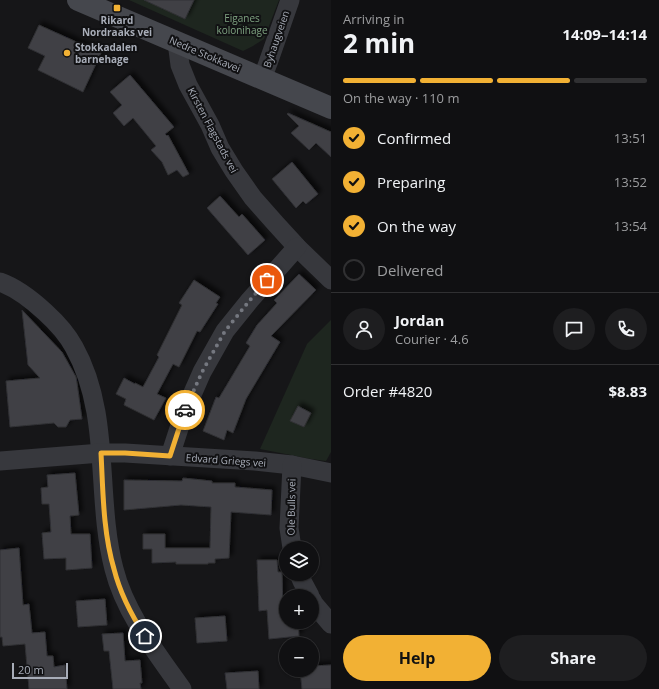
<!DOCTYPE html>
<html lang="en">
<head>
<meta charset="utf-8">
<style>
	:root { --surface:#101012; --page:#1e1e20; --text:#f1f3f6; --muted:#9c9d9f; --line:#303032; --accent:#f2b134 }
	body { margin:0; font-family:"Open Sans",sans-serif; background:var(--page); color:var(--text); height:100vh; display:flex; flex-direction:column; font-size:15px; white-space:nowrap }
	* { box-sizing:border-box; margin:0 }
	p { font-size:13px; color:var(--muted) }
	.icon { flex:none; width:22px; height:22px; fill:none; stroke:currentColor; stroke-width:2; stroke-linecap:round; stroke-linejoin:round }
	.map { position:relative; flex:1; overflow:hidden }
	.details { display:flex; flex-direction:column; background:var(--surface); width:328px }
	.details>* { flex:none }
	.buttons { position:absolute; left:279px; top:541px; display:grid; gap:8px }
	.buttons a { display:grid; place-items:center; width:40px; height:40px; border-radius:50%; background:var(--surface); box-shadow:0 1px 3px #0004,0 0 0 1px var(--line); font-size:20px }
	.scale { position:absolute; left:12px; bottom:10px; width:56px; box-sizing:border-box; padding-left:4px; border:2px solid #a8adb8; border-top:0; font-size:11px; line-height:14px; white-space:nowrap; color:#a8adb8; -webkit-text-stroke:3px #111113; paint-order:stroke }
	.pin { position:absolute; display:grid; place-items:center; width:34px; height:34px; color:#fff; margin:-17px; border:2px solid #fff; border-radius:50%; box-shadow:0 1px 4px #0007 }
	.courier { position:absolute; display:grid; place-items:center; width:40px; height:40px; margin:-20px; border:3px solid #f2b134; border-radius:50%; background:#fff; color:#222; box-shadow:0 1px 5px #0007 }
	.headline em { font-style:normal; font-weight:700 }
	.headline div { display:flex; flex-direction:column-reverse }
	.headline { display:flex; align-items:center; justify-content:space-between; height:68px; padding:0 12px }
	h1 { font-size:26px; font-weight:700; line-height:30px }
	.bar { display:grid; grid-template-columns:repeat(4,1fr); gap:6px 4px; align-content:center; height:48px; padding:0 12px }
	.bar i { height:5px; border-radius:3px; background:var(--line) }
	.bar .selected { background:var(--accent) }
	.bar p { grid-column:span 4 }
	.line { display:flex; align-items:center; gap:10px; padding:0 12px; border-top:1px solid var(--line) }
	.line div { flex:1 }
	.round { display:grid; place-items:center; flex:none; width:42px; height:42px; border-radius:21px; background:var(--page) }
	ol { padding:0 12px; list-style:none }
	li { display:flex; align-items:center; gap:12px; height:44px }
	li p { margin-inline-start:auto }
	li .icon { padding:4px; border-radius:50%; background:var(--accent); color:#111; stroke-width:4 }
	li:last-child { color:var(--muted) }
	li i { width:22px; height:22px; border:2px solid var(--line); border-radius:50% }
	.primary-button { display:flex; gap:8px; margin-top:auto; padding:8px 12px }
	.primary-button a { flex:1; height:46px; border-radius:24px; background:var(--accent); color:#111; font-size:16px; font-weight:700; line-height:46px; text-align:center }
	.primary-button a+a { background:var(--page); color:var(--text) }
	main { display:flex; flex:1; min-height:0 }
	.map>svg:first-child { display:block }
	.green { fill:#1e261f }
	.building { fill:#404145; stroke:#303034; filter:url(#shadow) }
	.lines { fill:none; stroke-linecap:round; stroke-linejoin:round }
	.street { stroke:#37383d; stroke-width:19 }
	.secondary { stroke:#45474d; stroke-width:22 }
	.done { stroke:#757880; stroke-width:4; stroke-dasharray:0 7.2 }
	.route { stroke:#f2b134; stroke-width:5 }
	.poi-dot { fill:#f2b134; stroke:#111113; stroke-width:1.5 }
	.labels { text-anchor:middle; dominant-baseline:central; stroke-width:4; stroke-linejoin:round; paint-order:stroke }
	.park-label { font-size:10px; fill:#7fa381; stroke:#111113 }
	.poi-label { font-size:10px; font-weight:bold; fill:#a8adb8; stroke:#111113 }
	.street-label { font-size:10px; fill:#a8adb8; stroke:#111113 }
</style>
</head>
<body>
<main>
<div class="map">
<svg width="331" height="689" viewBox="0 0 331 689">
	<defs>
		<filter id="shadow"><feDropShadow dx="3.5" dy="-3.5" stdDeviation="2" flood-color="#0009"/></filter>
	</defs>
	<rect width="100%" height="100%" fill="#161618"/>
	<g class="green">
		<path d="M129,0H279L264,39L253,46L243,51Z"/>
		<path d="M331,320V452L326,461L311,459L260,449L307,344Z"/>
	</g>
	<g class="building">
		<path d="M144,0H194L185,19Z"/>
		<path d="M39,25L101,53L83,92L38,70L45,56L28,48Z"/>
		<path d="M130,75L174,127L165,134L167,136L168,135L189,174L183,177L177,170L168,175L162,162L151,150L156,146L133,118L124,126L113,113L122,105L110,92Z"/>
		<path d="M288,113L331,132V157L316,143L309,150L291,133L299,126L287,114Z"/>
		<path d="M292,162L318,194L306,204L303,201L296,208L272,179Z"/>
		<path d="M220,196L239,217L242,214L265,240L248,255L207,208Z"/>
		<path d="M299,274L316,290L271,336L280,342L246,399L233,433L227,430L224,440L203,431L216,397L219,398L250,346L246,343L257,325L277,303L274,300Z"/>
		<path d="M194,280L220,297L216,303L218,304L200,332L197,331L179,367L173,364L157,394L166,398L154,420L124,405L126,399L116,394L124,378L135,384V383L143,387L159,357L157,355L182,305L179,303Z"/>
		<path d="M22,310L62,352L76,377L77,383L82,419L70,420L66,427H58L54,423L10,427L6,381L40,378L28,365Z"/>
		<path d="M298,406L311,413L304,427L290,421Z"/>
		<path d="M75,473L79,515L70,516L71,534H90L92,568L66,570V558L44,559L42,533L51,532L49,504H42L41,488L48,487L47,475Z"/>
		<path d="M183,478L212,481V483H235V487L272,490L271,515L231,512L229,558L215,559V563H208V564H176V562L152,563V549H143V534H165V548H210L211,507L181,505L124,510V480L182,481Z"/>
		<path d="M19,548L23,605L29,604L32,633L45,632L47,656H53L54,667L65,665L67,689H29L25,644L3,646L2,637H0V550Z"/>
		<path d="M257,560H277L278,572H282L283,611H286V622H298L299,636L269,639L267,610L259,611Z"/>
		<path d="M105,599L107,625L78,627L76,601Z"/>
		<path d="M225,616L227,641L197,643L195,618Z"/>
		<path d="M123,633L125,661L140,660L142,683H140L141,689H113L109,651H104L102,634Z"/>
		<path d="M331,665V689H302L300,670H312V666Z"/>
		<path d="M258,671L259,689H227L225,673Z"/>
	</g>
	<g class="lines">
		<g class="street">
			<path d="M177,42L180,65L188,85L210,125L220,148L234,171L253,198L276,224L297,247L331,280"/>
			<path d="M262,79L268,63L290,0"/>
			<path d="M0,282C17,288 32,300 45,312C56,322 67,334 74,347C112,415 95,496 114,569C125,613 156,652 182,689"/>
			<path d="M170,456L184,413L202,372L225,331L250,300L297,247"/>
			<path d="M0,461L101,453H125L255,461L292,465L331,473"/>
			<path d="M292,548L289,528L292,465"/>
			<path d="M299,574L302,581L310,596"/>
			<path d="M312,600L314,604L331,624"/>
		</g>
		<path class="secondary" d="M78,0L331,108"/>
	</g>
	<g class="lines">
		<path class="done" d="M185,410L202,372L225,331L250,300L267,280"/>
		<path class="route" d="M145,636C132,616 120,593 114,569C103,532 103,491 101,453H125L170,456L185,410"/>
	</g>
	<g class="poi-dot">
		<rect x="113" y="4" width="8" height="8" rx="2"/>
		<circle cx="67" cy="53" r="4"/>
	</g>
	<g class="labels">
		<g class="park-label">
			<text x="242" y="18">Eiganes<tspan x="242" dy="12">kolonihage</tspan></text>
		</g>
		<g class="poi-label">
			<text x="117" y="20">Rikard<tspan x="117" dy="12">Nordraaks vei</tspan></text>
			<text x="75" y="47" text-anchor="start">Stokkadalen<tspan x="75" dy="12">barnehage</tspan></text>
		</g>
		<g class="street-label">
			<text transform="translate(276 39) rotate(-71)">Byhaugveien</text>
			<text transform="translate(205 54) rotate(23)">Nedre Stokkavei</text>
			<text transform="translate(213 130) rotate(62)">Kirsten Flagstads vei</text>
			<text transform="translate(226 460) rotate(4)">Edvard Griegs vei</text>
			<text transform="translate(291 507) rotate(-89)">Ole Bulls vei</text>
		</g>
	</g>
</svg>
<div class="buttons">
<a><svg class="icon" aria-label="layers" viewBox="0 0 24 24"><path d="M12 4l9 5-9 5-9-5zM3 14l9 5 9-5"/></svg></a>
<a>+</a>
<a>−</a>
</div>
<div class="scale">20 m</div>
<div class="pin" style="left:267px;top:280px;background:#ea580c"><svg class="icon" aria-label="bag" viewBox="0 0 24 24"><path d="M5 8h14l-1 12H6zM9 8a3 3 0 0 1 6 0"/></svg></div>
<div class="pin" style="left:145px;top:636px;background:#1f2937"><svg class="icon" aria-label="home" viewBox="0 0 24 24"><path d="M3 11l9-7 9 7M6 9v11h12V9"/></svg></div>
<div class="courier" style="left:185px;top:410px"><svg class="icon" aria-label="car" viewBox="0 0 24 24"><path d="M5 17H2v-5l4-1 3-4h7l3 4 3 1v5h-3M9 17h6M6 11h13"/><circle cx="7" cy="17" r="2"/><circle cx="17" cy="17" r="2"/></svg></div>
</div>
<section class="details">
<div class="headline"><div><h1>2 min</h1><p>Arriving in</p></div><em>14:09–14:14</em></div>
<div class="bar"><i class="selected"></i><i class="selected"></i><i class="selected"></i><i></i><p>On the way · 110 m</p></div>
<ol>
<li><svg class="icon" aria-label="check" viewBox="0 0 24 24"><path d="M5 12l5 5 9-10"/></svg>Confirmed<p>13:51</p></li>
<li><svg class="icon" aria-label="check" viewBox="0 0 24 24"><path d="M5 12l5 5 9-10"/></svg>Preparing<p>13:52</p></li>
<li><svg class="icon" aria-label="check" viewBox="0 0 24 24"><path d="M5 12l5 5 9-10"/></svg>On the way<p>13:54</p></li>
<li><i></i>Delivered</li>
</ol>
<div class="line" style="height:72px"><a class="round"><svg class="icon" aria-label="person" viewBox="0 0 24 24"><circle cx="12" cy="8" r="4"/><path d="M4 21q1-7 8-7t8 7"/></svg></a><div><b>Jordan</b><p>Courier · 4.6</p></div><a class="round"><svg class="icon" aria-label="chat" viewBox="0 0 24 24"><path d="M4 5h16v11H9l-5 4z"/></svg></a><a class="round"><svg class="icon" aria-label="phone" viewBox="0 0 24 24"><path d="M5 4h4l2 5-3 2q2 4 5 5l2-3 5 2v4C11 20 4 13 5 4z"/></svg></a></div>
<div class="line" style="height:52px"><div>Order #4820</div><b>$8.83</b></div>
<div class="primary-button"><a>Help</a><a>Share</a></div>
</section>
</main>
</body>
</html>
